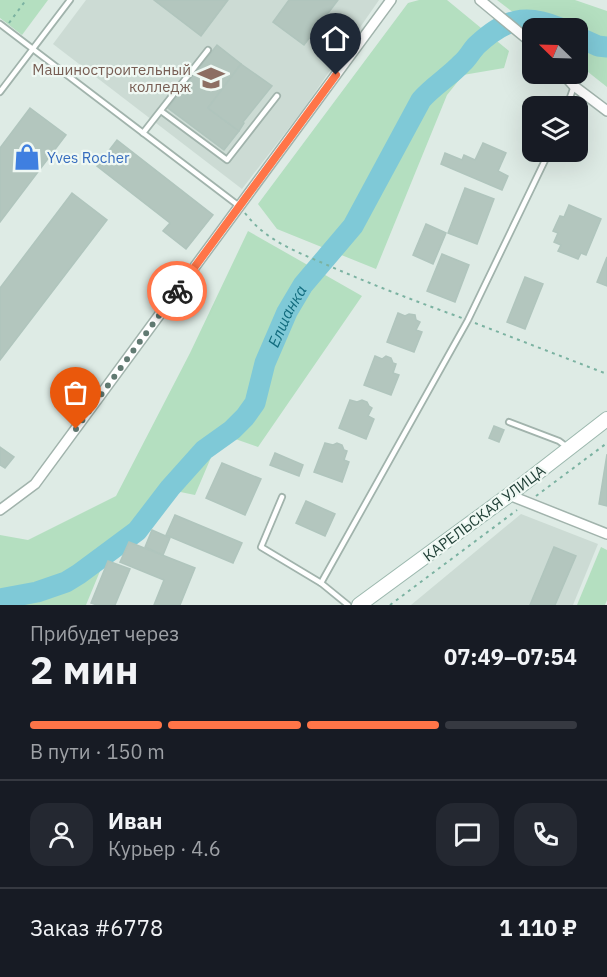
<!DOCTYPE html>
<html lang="ru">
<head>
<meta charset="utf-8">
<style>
	:root { --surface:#171b24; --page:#242831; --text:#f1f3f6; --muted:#9ea1a6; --line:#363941; --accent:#ff7548 }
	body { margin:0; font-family:"IBM Plex Sans",sans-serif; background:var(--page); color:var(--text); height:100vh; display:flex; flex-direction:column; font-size:22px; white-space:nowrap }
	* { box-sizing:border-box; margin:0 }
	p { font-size:20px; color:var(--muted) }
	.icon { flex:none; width:33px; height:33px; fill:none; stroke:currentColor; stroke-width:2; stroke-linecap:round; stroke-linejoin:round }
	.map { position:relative; height:605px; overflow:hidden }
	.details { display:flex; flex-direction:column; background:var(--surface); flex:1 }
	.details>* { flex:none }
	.needle { width:39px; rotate:293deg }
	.tools { position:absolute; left:522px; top:18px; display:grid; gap:12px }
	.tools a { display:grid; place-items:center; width:66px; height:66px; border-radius:12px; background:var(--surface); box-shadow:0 6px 24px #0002; font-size:30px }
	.pin { position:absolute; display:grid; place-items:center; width:51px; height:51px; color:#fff; margin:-62px -26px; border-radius:50% 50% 50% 0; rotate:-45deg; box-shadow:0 0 6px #0007 }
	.pin .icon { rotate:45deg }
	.courier { position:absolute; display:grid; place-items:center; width:60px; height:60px; margin:-30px; border:4px solid #ff7548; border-radius:50%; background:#fff; color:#222; box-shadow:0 2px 8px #0007 }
	.summary em { font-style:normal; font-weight:800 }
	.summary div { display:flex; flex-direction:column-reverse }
	.summary { display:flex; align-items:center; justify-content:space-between; height:102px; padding:0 30px }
	h1 { font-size:39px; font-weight:800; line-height:45px }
	.bar { display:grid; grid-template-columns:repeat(4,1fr); gap:9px 6px; align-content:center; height:72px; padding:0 30px }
	.bar i { height:8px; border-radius:4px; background:var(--line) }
	.bar .active { background:var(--accent) }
	.bar p { grid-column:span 4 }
	.line { display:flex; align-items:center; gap:15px; padding:0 30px; border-top:2px solid var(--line) }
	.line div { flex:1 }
	.round { display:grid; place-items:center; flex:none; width:63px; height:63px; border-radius:18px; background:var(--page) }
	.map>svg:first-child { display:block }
	.built { fill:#ccdbd4 }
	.green { fill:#b4dfc0 }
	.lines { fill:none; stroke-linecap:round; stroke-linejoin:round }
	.river { stroke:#7fc9d7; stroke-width:21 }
	.building { fill:#b3c6be; stroke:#b0c5bd; stroke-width:1.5 }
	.lane-casing { stroke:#a1b3ac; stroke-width:8 }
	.street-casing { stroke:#a1b3ac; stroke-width:12 }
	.secondary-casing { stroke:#9cb8ae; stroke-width:16 }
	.path { stroke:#7bb2a1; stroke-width:2; stroke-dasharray:3 4.5; stroke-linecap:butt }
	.lane { stroke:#fff; stroke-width:4.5 }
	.street { stroke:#fff; stroke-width:9 }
	.secondary { stroke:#fff; stroke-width:14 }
	.done { stroke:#617a72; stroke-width:6; stroke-dasharray:0 10.8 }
	.route { stroke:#ff7548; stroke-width:8 }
	.labels { text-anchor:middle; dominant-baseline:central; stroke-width:4.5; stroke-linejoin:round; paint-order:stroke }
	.education-label { font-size:15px; fill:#785e54; stroke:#eff8f3; text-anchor:end }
	.shop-label { font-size:15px; fill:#366cbe; stroke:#eff8f3; text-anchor:start }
	.street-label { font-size:15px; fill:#1e3d34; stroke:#eff8f3 }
	.water-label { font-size:16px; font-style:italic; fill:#126c7e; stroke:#eff8f3 }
</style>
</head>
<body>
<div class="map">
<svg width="607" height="605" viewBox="0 0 607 605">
	<rect width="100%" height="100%" fill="#deebe5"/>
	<g class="built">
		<path d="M86,0H379L302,111L242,189L53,44Z"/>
		<path d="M521,514L598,544L573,605H411Z"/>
	</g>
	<g class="green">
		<path d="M0,0H48L22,35L0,18Z"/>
		<path d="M419,0H447L509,51L504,68L463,75L447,95L376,269L277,229L258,204L408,3Z"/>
		<path d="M497,0H575L607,11V87L578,64V28H533Z"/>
		<path d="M248,231L362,296L258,447L221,434L195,495L161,488L105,559L86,605H0V535L28,540L116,496L190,353Z"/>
		<path d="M601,547L607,550V600L605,605H577Z"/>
	</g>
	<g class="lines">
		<g class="river">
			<path d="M578,37L598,46L607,47"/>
			<path id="s1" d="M0,599L37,592L66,582L79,574L137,531L170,488L204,450L232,430L245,417L255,403L265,363L287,312L303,285L353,226L421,100C433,86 449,77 462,63C468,58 471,51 477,45C505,19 525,13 560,28"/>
		</g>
	</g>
	<g class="building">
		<path d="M154,0H228L201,36Z"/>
		<path d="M289,0H338L304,45L273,22Z"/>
		<path d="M217,45L241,64L208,108L239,131L224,150L168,108Z"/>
		<path d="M241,64L272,86L243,122L244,123L239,131L208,108Z"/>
		<path d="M30,108L66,135L0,222V148Z"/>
		<path d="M117,140L213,215L186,249L163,231L170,223L97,166Z"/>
		<path d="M483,143L506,153L498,171L508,176L502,190L441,164L445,153L462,160L464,155L475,160Z"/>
		<path d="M465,188L494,199L477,244L448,233Z"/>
		<path d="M72,193L107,220L0,360V288Z"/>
		<path d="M569,205L601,219L586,255L581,253L578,259L558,251L561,245L554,242L558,233L553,231L560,216L564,217Z"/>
		<path d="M426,224L446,233L433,264L413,255Z"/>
		<path d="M442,254L469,265L455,302L427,291Z"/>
		<path d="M607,257V286L597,282Z"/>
		<path d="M525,277L543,284L525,329L507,322Z"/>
		<path d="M398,313L405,316L409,314L415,315L416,320L420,322L416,330L422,332L414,352L387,342Z"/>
		<path d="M375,356L382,359L386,356L391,358L393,363L396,364L393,373L399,375L391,395L364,385Z"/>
		<path d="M350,400L357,402L362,400L367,402L369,406L372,408L368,416L374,419L366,439L339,428Z"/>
		<path d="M494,426L504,430L499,442L489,438Z"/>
		<path d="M325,443L333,445L337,443L342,445L344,450L347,451L344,460L349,462L342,482L314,472Z"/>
		<path d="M0,447L14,457L5,468L0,465Z"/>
		<path d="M275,453L303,465L299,476L270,465Z"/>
		<path d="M607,454V506L599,504Z"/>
		<path d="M222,463L261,479L245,515L206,498Z"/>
		<path d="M306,501L335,514L325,536L296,523Z"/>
		<path d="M175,515L242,543L233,563L166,535Z"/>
		<path d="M152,530L170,538L163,555L145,547Z"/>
		<path d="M129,542L195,568L180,605H154L164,580L120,562Z"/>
		<path d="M554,547L576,556L555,605H530Z"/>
		<path d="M108,561L130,569L115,605H97L91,603Z"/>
	</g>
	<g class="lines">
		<defs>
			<g id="lane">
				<path d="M0,24L239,206"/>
				<path d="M0,92L70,0"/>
				<path d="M567,106L574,86"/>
				<path d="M161,111L227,160L277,96"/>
				<path d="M143,133L208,50"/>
				<path d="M509,422L559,441L567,447"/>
				<path d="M282,497L261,547L321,583L348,605"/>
				<path d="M321,583L468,320L549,152"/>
			</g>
			<g id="street">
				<path d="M480,0L532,43"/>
				<path d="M563,74L574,86L607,111"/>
				<path d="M509,495L607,534"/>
				<path d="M0,510L35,484L391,0"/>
			</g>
			<path id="secondary" d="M359,605L509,495L607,419"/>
		</defs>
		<use href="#lane" class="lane-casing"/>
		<use href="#street" class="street-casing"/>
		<use href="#secondary" class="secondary-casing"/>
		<g class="path">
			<path d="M9,23L26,0"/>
			<path d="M245,213C265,240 295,251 325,264C370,284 415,301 462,318"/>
			<path d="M475,323L607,374"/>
			<path d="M536,496L607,443"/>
			<path d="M390,605L517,510"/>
		</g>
		<use href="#lane" class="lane"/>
		<use href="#street" class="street"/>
		<use href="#secondary" class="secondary"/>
	</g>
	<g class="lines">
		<path class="done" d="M76,429L177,291"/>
		<path class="route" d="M177,291L336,75"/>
	</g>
	<defs>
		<symbol id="university-bare" viewBox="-9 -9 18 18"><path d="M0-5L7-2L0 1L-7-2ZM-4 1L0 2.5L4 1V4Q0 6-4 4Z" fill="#8d6e63" stroke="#eff8f3" stroke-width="2.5" paint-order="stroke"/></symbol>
		<symbol id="shop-bare" viewBox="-9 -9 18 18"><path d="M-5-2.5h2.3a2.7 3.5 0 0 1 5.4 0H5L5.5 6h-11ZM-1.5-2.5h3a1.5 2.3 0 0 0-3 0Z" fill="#3f7fe0" stroke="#eff8f3" stroke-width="2.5" paint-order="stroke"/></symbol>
	</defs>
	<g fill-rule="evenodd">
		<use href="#university-bare" x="192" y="59" width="38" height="38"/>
		<use href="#shop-bare" x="8" y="138" width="38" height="38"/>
	</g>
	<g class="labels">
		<g class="education-label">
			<text x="191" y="69">Машиностроительный<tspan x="191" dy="17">колледж</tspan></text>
		</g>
		<g class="shop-label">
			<text x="47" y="157">Yves Rocher</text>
		</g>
		<g class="street-label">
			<text transform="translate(484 513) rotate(-37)">КАРЕЛЬСКАЯ УЛИЦА</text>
		</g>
		<g class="water-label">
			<text stroke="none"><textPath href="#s1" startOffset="424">Елшанка</textPath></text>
		</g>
	</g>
</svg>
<div class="tools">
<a><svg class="needle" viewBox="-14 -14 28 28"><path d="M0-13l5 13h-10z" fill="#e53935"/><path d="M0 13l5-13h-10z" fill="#9ea1a6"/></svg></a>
<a><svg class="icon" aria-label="layers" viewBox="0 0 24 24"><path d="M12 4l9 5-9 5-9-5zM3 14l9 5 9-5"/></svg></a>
</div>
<div class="pin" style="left:76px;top:429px;background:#ea580c"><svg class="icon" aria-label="bag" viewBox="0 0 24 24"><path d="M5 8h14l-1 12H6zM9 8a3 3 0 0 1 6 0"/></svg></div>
<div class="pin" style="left:336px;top:75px;background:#1f2937"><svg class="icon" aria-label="home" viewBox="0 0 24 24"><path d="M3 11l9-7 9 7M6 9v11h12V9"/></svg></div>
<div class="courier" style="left:177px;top:291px"><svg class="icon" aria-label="bike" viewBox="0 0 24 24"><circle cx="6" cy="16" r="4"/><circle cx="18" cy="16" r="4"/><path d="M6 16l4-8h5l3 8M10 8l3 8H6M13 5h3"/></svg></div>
</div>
<section class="details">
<div class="summary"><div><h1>2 мин</h1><p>Прибудет через</p></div><em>07:49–07:54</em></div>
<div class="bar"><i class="active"></i><i class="active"></i><i class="active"></i><i></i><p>В пути · 150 m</p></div>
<div class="line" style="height:108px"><a class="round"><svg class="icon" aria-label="person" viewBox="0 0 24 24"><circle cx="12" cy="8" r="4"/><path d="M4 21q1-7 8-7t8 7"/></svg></a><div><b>Иван</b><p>Курьер · 4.6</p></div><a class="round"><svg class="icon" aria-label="chat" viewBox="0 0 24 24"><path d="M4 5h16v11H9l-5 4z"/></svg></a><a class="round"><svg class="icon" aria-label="phone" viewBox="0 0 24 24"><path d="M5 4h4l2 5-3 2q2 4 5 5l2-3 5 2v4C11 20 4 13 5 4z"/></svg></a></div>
<div class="line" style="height:78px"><div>Заказ #6778</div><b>1 110 ₽</b></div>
</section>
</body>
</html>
